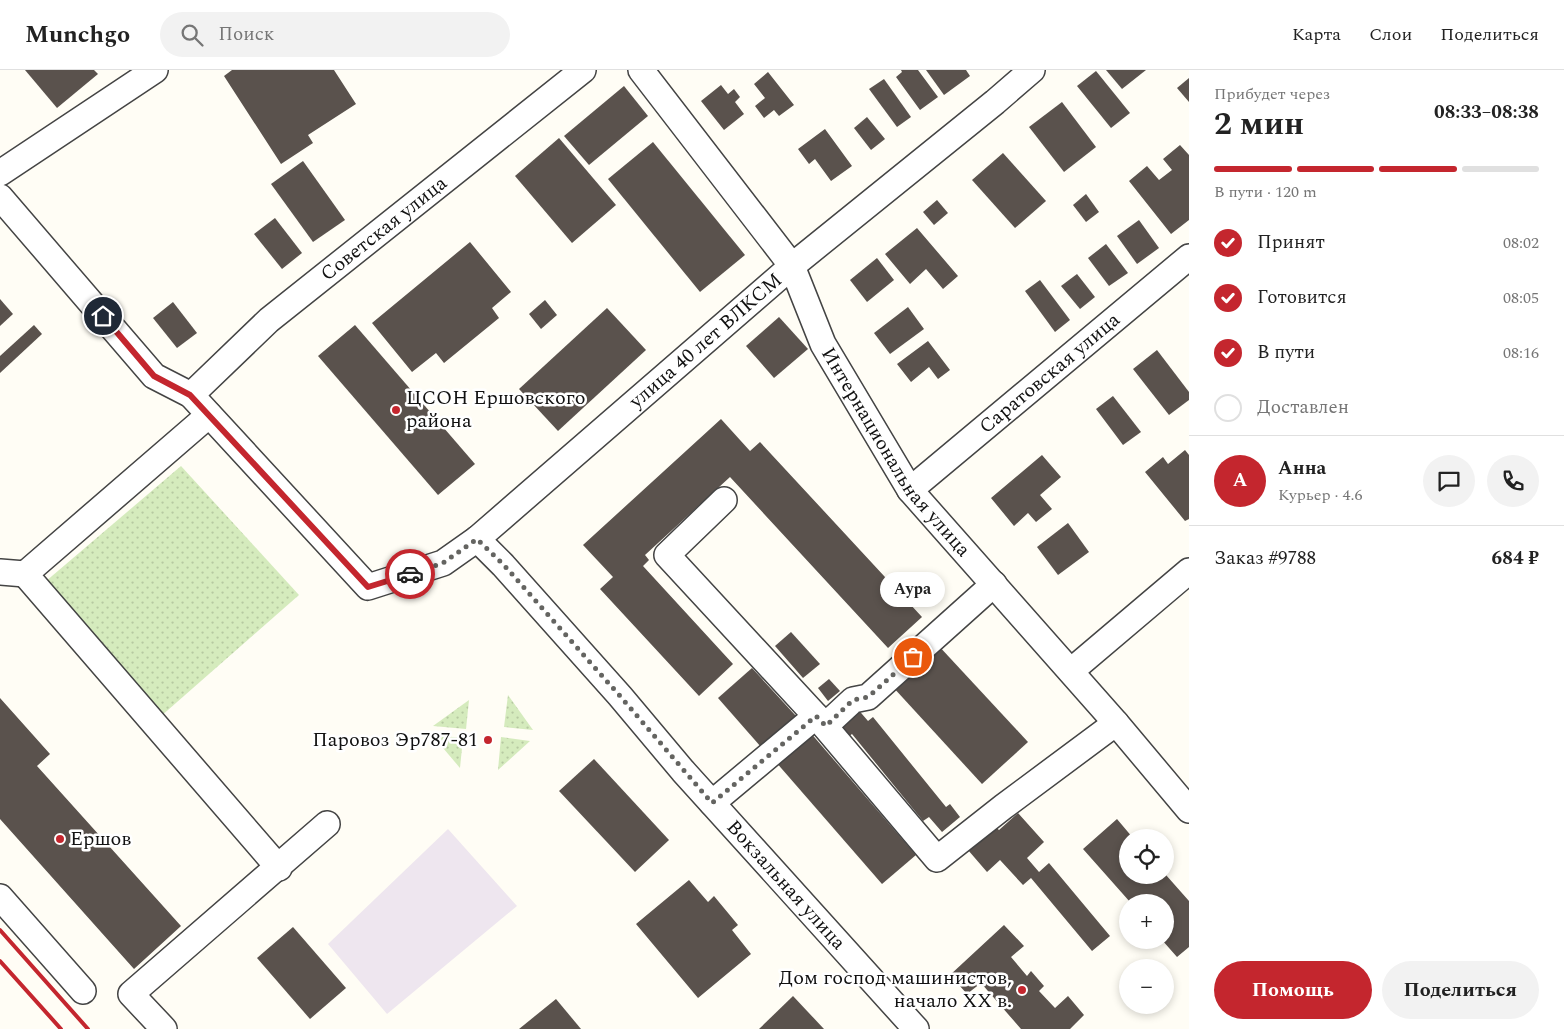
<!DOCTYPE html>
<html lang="ru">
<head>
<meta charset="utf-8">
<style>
	:root { --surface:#fff; --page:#f2f2f2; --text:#222; --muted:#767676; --line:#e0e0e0; --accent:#c4262e }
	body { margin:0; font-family:Spectral,serif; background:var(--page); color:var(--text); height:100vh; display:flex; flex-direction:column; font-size:19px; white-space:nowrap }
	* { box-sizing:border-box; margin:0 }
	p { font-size:16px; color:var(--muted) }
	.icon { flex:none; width:28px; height:28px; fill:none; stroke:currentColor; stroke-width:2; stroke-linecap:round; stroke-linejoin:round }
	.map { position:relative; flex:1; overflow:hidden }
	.panel { display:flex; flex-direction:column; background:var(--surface); width:375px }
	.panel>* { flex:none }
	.buttons { position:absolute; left:1119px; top:759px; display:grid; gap:10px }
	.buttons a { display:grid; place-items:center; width:55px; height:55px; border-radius:50%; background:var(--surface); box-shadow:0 2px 8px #0003; font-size:25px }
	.pin { position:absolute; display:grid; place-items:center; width:42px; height:42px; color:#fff; margin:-21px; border:2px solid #fff; border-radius:50%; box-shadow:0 1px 5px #0007 }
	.courier { position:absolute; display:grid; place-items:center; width:50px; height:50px; margin:-25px; border:4px solid #c4262e; border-radius:50%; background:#fff; color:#222; box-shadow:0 1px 6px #0007 }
	.bubble { position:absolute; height:35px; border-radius:18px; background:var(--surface); box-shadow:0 2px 8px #0003; font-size:16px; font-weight:700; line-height:35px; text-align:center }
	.overview em { font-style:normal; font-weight:700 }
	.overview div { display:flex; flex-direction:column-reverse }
	.overview { display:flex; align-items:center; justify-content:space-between; height:85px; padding:0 25px }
	h1 { font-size:32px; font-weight:700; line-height:38px }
	.bar { display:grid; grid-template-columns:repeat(4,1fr); gap:8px 5px; align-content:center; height:60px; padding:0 25px }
	.bar i { height:6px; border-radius:4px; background:var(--line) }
	.bar .on { background:var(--accent) }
	.bar p { grid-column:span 4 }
	.line { display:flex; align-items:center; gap:12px; padding:0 25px; border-top:1px solid var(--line) }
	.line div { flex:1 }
	.round { display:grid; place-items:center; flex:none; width:52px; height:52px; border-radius:26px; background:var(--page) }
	ol { padding:0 25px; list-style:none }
	li { display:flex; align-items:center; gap:15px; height:55px }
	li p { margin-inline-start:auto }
	li .icon { padding:5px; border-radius:50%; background:var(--accent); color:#fff; stroke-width:4 }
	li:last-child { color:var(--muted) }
	li i { width:28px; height:28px; border:2px solid var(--line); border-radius:50% }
	.action { display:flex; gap:10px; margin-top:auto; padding:10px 25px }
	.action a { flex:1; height:58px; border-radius:30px; background:var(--accent); color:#fff; font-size:20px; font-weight:700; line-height:58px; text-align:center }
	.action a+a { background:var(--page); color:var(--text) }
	header { display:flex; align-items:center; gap:30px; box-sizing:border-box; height:70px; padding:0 25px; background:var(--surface); border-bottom:1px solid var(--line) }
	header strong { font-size:24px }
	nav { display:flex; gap:28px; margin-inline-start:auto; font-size:18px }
	.search { width:350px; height:45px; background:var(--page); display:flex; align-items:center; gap:12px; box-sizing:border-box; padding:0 18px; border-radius:28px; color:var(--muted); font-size:19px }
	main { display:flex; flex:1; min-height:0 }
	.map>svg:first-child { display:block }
	.industrial { fill:#eee6ef }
	.grass { fill:url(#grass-dots) }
	.building { fill:#5a524d }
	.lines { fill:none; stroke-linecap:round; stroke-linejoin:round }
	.minor-casing { stroke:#444; stroke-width:28 }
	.minor { stroke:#fff; stroke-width:25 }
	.rail { stroke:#c4262e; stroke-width:4 }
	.done { stroke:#646461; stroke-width:5; stroke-dasharray:0 9 }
	.route { stroke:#c4262e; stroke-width:6 }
	.poi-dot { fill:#c4262e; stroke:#fff; stroke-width:2 }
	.labels { text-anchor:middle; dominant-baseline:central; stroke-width:5; stroke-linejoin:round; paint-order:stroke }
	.street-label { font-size:20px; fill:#111; stroke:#fff }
	.poi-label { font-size:20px; fill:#111; stroke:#fff; text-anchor:start }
</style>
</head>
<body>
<header>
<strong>Munchgo</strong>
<div class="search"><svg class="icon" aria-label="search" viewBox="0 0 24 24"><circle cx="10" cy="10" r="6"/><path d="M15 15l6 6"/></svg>Поиск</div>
<nav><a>Карта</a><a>Слои</a><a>Поделиться</a></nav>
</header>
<main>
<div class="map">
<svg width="1189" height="959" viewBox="0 0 1189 959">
	<defs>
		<pattern id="grass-dots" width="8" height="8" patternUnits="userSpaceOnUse" patternTransform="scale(1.25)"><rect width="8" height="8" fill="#d5ebbd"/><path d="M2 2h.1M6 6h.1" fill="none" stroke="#b6c8a1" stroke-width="1.8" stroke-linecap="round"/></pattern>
	</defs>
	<rect width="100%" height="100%" fill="#fffdf5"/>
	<path class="industrial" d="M448,759L517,836L387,944L328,874Z"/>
	<g class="grass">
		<path d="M181,396L299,525L160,647L45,512Z"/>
		<path d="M508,625L533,660L504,657Z"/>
		<path d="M469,630L466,659L433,656Z"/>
		<path d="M432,665L463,668L460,698Z"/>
		<path d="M501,667L530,671L498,700Z"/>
	</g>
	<g class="building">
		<path d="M25,0H94L98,4L57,38Z"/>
		<path d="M232,0H334L356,34L308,65L313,73L281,94L224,6Z"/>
		<path d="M901,0H918L938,27L920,40L896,7L902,2Z"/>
		<path d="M926,0H966L970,6L944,25Z"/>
		<path d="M1106,0H1146L1122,19Z"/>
		<path d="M1096,1L1130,43L1111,58L1077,16Z"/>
		<path d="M768,2L794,35L779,46L774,40L764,48L755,36L765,28L754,14Z"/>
		<path d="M1189,8V32L1177,18Z"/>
		<path d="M884,9L911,47L897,57L869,19Z"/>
		<path d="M721,15L728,24L734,19L740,27L735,32L744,44L724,60L701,31Z"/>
		<path d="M624,16L648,46L589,95L564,66Z"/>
		<path d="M1062,32L1096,77L1064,102L1029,57Z"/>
		<path d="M867,47L885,69L871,80L854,58Z"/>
		<path d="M825,59L852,96L831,111L815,89L809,94L798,79Z"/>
		<path d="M559,68L616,135L572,173L515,106Z"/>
		<path d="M653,72L745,185L700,222L608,109Z"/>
		<path d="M1180,75L1189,85V150L1171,164L1129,111L1147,96L1159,110L1172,100L1163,89Z"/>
		<path d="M1003,83L1046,131L1015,158L972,110Z"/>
		<path d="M303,91L345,150L313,172L271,114Z"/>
		<path d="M1086,124L1099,142L1086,152L1073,135Z"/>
		<path d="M937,130L948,143L934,155L923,142Z"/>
		<path d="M275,148L302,183L282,199L254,164Z"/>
		<path d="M1139,150L1159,178L1137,194L1117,166Z"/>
		<path d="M917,158L958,206L943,219L926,199L910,214L885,184Z"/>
		<path d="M470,172L511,222L492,238L499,248L444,293L436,283L412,302L372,253Z"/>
		<path d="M1106,174L1128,203L1109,216L1088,188Z"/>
		<path d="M877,188L894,210L867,232L850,210Z"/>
		<path d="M1077,204L1095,227L1080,239L1061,216Z"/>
		<path d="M1040,210L1070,250L1055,262L1025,221Z"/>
		<path d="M0,229L13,244L0,256Z"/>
		<path d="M545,230L557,245L541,259L529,244Z"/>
		<path d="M173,232L197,263L177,278L153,248Z"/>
		<path d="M908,237L924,259L890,284L874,263Z"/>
		<path d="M607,238L646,280L558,361L519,319Z"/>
		<path d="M779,247L808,279L774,308L746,276Z"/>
		<path d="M34,255L42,264L0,303V286Z"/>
		<path d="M355,255L475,394L438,425L318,286Z"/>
		<path d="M928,271L950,300L938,309L929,297L911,312L897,294Z"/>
		<path d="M1157,280L1189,322V330L1169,345L1133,299Z"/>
		<path d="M1113,326L1141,362L1123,375L1096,339Z"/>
		<path d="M721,349L750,381L760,372L922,547L888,578L730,407L645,485L649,490L643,496L733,594L699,626L600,519L613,507L583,475Z"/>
		<path d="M1185,380L1189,385V449L1185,451L1145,402L1163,387L1168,394Z"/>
		<path d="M1042,385L1061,407L1040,425L1052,439L1036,452L1028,443L1014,456L991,428Z"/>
		<path d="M1068,453L1089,482L1058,505L1037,477Z"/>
		<path d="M791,562L820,594L803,608L775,576Z"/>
		<path d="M937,574L1028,672L982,714L892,616Z"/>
		<path d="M752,598L796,646L761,677L718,628Z"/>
		<path d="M829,609L840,621L828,631L818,618Z"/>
		<path d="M0,628L50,684L37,696L181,856L134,899L0,749Z"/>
		<path d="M856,637L868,651L873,647L946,737L950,734L960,747L942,762L929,747L923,751L852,664L848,667L836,653Z"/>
		<path d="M809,661L916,785L882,814L775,691Z"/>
		<path d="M594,689L669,770L635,802L559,721Z"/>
		<path d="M1018,743L1044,772L1027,788L1039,802L1049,793L1110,866L1092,881L1031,808L1023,815L1000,790L987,802L968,780L994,756L999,760Z"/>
		<path d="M1117,749L1133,768H1128V805H1166L1189,831V877L1177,887L1162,870H1165V832H1130L1083,779Z"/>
		<path d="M689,810L708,832L714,826L738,855L732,860L751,884L698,928L636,854Z"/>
		<path d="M1004,855L1024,876L1011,887L1027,906L1031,901L1044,916L1039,921L1055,938L1068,926L1084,945L1070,959H1021L981,913L967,924L950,905Z"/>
		<path d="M293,857L346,918L310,949L257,888Z"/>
		<path d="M793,926L824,959H759Z"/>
		<path d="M556,929L581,959H519Z"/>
	</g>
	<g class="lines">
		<defs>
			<g id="minor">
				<path id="s1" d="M641,0L792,196L823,274L910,420L1116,653L1189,740"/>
				<path d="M0,103L155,0"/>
				<path id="s2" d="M0,127L154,306L191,325L368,517L443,493L477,469L792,196L995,32L1032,0"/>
				<path id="s3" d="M191,325L269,250L583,0"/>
				<path d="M209,345L25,504L279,798"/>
				<path id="s4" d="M910,420L1189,187"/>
				<path d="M724,430L667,485L816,646"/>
				<path id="s5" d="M477,469L503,495L620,626L683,701L916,959"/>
				<path d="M0,502L25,504"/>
				<path d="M1071,601L1189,501"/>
				<path d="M825,656L853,630L868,627L994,514"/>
				<path d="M712,733L816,646L937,789L1003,737L1116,653"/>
				<path d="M0,827L83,921"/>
				<path d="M164,959L131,924L327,754"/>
			</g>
		</defs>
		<use href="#minor" class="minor-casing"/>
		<use href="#minor" class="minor"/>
		<g class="rail">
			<path d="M0,860L88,959"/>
			<path d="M0,891L61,959"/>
		</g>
	</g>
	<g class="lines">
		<path class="done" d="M410,504L443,493L477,469L503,494L620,626L712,733L816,646L826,656L853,630L868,627L913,587"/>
		<path class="route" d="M103,246L154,306L190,325L368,517L410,504"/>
	</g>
	<g class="poi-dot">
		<circle cx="396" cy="340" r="5"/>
		<circle cx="488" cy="670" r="5"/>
		<circle cx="60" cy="769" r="5"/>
		<circle cx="1022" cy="920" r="5"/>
	</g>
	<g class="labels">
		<g class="street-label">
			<text stroke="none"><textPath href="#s3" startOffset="255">Советская улица</textPath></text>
			<text stroke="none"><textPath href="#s2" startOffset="962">улица 40 лет ВЛКСМ</textPath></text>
			<text stroke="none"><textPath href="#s4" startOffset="182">Саратовская улица</textPath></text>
			<text stroke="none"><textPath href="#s1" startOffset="462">Интернациональная улица</textPath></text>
			<text stroke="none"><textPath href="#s5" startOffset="464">Вокзальная улица</textPath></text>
		</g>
		<g class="poi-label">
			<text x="406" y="328">ЦСОН Ершовского<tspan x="406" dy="23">района</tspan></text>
			<text x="478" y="670" text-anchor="end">Паровоз Эр787-81</text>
			<text x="70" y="769">Ершов</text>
			<text x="1012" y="908" text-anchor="end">Дом господ машинистов,<tspan x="1012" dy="23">начало XX в.</tspan></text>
		</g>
	</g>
</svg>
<div class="buttons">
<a><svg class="icon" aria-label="locate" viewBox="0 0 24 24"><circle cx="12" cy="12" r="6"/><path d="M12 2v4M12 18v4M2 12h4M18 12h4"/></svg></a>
<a>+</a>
<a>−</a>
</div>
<div class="pin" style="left:913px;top:587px;background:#ea580c"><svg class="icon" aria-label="bag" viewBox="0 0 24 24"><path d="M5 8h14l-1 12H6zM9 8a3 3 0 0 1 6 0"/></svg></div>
<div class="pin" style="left:103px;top:246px;background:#1f2937"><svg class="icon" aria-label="home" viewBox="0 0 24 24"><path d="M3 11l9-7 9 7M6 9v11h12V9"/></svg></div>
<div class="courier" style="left:410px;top:504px"><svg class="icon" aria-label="car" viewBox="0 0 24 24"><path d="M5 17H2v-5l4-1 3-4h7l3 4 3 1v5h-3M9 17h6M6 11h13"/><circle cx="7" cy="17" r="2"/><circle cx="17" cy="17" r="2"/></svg></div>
<div class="bubble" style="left:880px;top:502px;width:65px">Аура</div>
</div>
<section class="panel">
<div class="overview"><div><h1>2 мин</h1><p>Прибудет через</p></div><em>08:33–08:38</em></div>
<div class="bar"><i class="on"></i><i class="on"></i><i class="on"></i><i></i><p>В пути · 120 m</p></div>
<ol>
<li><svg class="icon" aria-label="check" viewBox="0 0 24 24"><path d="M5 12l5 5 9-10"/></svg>Принят<p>08:02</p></li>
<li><svg class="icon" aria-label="check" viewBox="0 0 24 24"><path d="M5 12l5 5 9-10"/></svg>Готовится<p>08:05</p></li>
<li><svg class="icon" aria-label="check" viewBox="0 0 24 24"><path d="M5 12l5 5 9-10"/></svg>В пути<p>08:16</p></li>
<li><i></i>Доставлен</li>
</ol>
<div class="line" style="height:90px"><b class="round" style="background:var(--accent);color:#fff">А</b><div><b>Анна</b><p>Курьер · 4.6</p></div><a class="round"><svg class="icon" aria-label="chat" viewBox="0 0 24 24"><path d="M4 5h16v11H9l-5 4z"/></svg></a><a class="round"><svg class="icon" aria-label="phone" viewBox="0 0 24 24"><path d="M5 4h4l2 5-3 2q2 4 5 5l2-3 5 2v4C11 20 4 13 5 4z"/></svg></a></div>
<div class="line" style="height:65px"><div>Заказ #9788</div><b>684 ₽</b></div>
<div class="action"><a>Помощь</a><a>Поделиться</a></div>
</section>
</main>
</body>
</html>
